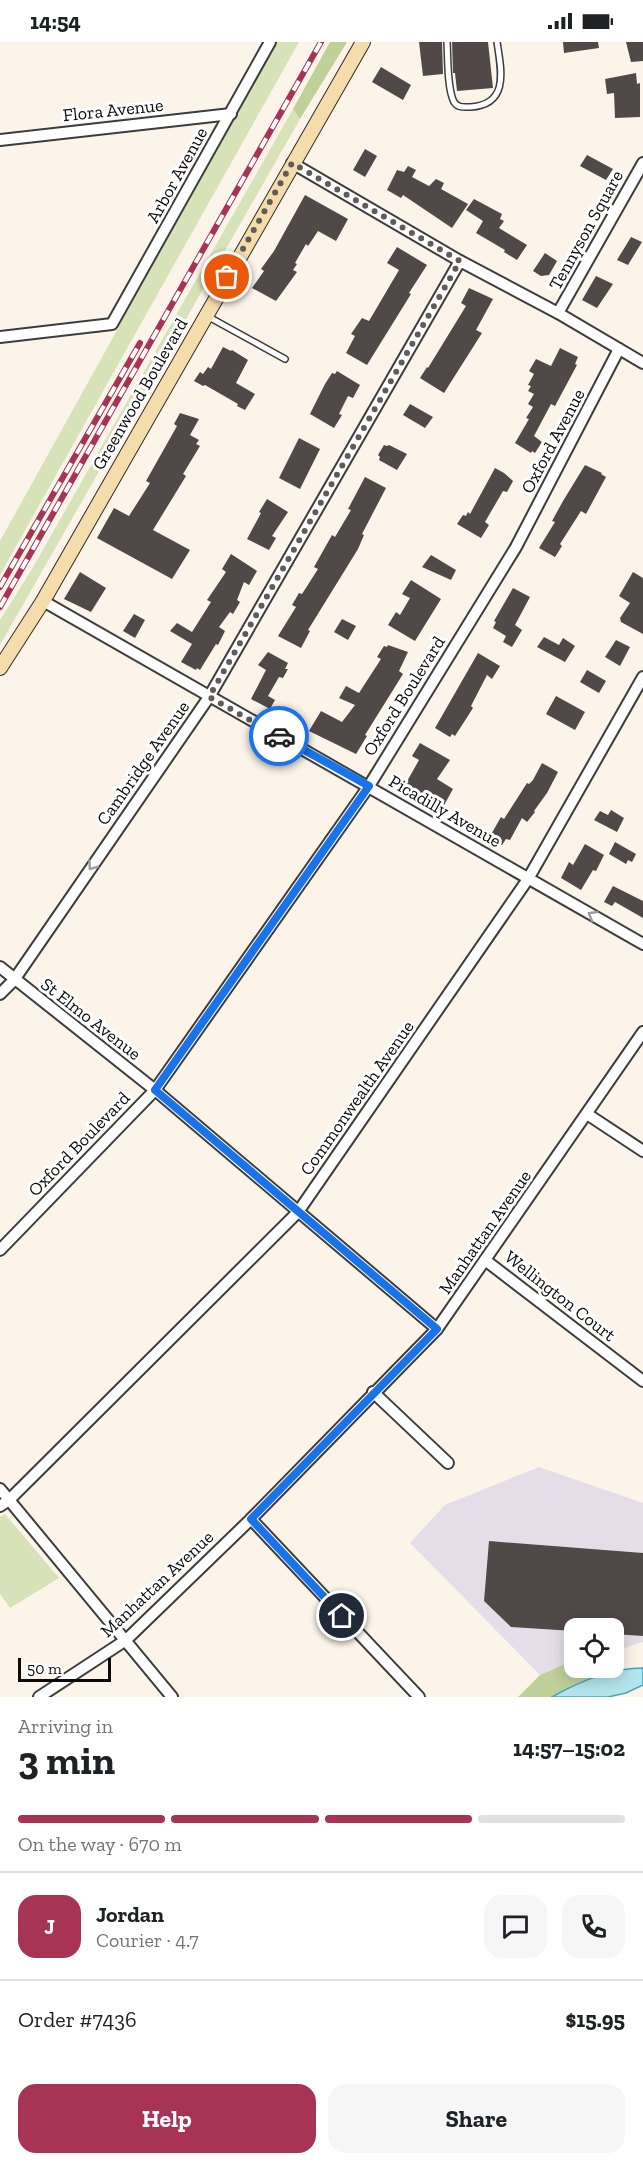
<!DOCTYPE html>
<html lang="en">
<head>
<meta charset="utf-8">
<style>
	:root { --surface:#fff; --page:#f6f6f6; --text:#202124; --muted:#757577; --line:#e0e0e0; --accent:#a73454 }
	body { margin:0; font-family:"Zilla Slab",serif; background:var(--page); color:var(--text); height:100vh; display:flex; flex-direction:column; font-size:22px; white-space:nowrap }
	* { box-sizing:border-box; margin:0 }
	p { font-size:20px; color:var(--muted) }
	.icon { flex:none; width:33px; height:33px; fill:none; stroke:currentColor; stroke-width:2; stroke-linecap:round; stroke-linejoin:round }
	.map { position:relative; height:1655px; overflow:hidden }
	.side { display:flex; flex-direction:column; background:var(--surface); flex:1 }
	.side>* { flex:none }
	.tools { position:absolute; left:564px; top:1576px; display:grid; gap:12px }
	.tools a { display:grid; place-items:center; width:60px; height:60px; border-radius:12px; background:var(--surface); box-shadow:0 3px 15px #0003; font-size:30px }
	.scale { position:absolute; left:18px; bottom:15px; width:93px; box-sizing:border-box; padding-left:6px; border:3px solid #0a0a0a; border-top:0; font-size:16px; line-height:21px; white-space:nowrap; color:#0a0a0a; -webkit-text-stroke:4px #fff; paint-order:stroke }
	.pin { position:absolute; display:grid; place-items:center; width:51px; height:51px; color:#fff; margin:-26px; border:3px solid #fff; border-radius:50%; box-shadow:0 2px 6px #0007 }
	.courier { position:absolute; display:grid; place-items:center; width:60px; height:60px; margin:-30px; border:4px solid #1a73e8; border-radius:50%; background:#fff; color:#222; box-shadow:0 2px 8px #0007 }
	.summary em { font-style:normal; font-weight:700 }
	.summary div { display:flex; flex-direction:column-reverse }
	.summary { display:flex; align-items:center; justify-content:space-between; height:102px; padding:0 18px }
	h1 { font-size:39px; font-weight:700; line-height:45px }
	.bar { display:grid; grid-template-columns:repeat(4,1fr); gap:9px 6px; align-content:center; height:72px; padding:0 18px }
	.bar i { height:8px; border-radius:4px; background:var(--line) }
	.bar .on { background:var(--accent) }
	.bar p { grid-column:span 4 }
	.line { display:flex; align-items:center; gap:15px; padding:0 18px; border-top:2px solid var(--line) }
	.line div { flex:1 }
	.round { display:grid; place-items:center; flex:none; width:63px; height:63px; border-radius:18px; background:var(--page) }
	.action { display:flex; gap:12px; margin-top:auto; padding:12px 18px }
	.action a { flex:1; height:69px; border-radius:18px; background:var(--accent); color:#fff; font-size:24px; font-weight:700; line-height:69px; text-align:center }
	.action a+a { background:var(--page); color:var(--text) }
	.status { display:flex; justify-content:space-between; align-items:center; height:42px; padding:0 30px; background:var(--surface); direction:ltr }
	.status svg { height:16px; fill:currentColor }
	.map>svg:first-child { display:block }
	.industrial { fill:#e5dee8 }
	.green { fill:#d7e2b8 }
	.forest { fill:#bfd099 }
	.water { fill:#b4e5ed; stroke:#44a7bb; stroke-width:1.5 }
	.building { fill:#514947 }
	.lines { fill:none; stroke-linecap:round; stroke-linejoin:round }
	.lane-casing { stroke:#3d3d3d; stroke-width:8 }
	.street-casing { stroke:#3d3d3d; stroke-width:14 }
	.secondary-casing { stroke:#2c2c2c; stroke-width:16 }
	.lane { stroke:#fff; stroke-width:5 }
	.street { stroke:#fff; stroke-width:10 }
	.secondary { stroke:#f5dcab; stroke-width:14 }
	.rail-casing { stroke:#a73454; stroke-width:6 }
	.rail { stroke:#fff; stroke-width:4; stroke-dasharray:11; stroke-linecap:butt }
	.oneway { stroke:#9d9d9d }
	.done { stroke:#5f5c58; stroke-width:6; stroke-dasharray:0 10.8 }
	.route { stroke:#1a73e8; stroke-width:8 }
	.labels { text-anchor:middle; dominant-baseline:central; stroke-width:6; stroke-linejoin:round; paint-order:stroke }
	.street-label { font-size:18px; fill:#0a0a0a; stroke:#fff }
</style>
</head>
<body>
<div class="status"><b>14:54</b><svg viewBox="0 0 49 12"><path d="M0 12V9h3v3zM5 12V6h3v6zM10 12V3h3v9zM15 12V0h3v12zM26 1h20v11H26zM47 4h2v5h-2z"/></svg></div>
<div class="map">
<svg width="643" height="1655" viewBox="0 0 643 1655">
	<rect width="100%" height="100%" fill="#fcf4e9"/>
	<path class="industrial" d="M539,1425L643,1461V1600L624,1606H614V1587H574V1618L540,1633L410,1501L445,1463Z"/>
	<g class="green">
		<path d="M277,0H299L0,533V499Z"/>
		<path d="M293,67L300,77L0,603V578L32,527Z"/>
		<path d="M5,1472L59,1536L10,1566L0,1552V1475Z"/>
	</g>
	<g class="forest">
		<path d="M330,0H347L300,77L293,67Z"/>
		<path d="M614,1606H621C618,1633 598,1632 577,1641C568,1645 560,1653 552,1655C542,1655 529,1655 518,1655L540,1633L574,1618V1626H614Z"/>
	</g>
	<path class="water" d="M643,1626V1643L626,1651L608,1655H552C580,1639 611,1626 643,1626Z"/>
	<g class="building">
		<path d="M419,0H442L443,32L423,34Z"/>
		<path d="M452,0H488L493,46L457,49L455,31H453Z"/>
		<path d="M563,0H598L599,6L564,11Z"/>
		<path d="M626,0H643V19L631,20Z"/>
		<path d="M381,25L411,43L403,58L372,40Z"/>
		<path d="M636,31L637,42L640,41V75L615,76L614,51L607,52L605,37Z"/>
		<path d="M365,107L377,114L365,135L353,128Z"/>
		<path d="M587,113L613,127L606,138L580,124Z"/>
		<path d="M408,124L416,128L412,135L429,144L436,137L444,141L441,147L468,162L452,186L403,153L401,156L387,148L397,128L404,130Z"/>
		<path d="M305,153L348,177L336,199L318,189L308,204L306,202L295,221L297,222L293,228L297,230L276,259L252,246L264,229L261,227L274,209Z"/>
		<path d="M474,157L502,172L500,177L504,179L499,186L527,203L517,218L504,210L505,208L476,191L483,179L466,168Z"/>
		<path d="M631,195L642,200L628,223L617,218Z"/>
		<path d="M397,205L427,223L409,251L411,252L367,323L346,311L355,294L351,292L362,276L369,279L399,228L387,221Z"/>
		<path d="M545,211L557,219L549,233L541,234L533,229Z"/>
		<path d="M596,234L613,242L597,266L582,258Z"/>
		<path d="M469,246L493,257L476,288L482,291L444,351L420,336L427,325L428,326L466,264L461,261Z"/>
		<path d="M223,305L231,309L232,308L248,318L236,341L255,352L245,368L237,364L238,362L205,343L203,344L194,339L200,330L203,332L208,325L211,327Z"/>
		<path d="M560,306L578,315L575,322L577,323L555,364L551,362L534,394L542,400L535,411L532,409L531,411L515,401L529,377L526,376L533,365L528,362L534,352L528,349L531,344L528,343L534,332L529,329L536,317L551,324Z"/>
		<path d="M337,329L360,343L353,356L348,354L339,372L342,373L334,386L310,372L325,342L332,331L335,332Z"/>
		<path d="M410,362L433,375L425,386L403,373Z"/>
		<path d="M180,371L199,377L190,393L199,398L196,402L200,404L183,432L186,434L153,488L190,508L172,537L97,496L114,466L129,474L150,441L146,439L177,384L174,382Z"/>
		<path d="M299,396L320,407L300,447L279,436Z"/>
		<path d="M384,403L387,404L389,403L407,412L397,428L379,418L380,415L378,413Z"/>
		<path d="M585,423L602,431L601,432L606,435L586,472L581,469L560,502L562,504L555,515L539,506L555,480L552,479L563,459Z"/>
		<path d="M495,426L504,431L513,439L507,450L503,449L485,480L489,483L481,496L457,482L463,473L466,474L468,470L470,472Z"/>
		<path d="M365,435L386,446L362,492L364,493L358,507L308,588L310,589L301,606L278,594L296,565L292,563L299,551L302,552L318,527L314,525L332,493L335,495L351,468L348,467Z"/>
		<path d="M267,457L288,470L272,494L276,496L269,508L247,497L261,471L259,470Z"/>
		<path d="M231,512L257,529L249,543L244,540L237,558L240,560L233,572L230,570L219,585L225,589L218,603L216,602L200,628L197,626L196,628L181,620L192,602L170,589L177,581L192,590L211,560L207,558L226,530L222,527Z"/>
		<path d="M431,513L456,528L451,538L422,525Z"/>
		<path d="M80,530L106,546L91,570L64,557Z"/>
		<path d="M633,530L643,536V592L621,580L620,576L630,561L619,554Z"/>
		<path d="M411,538L441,557L415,599L388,583L396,570L400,573L410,556L402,552Z"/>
		<path d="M513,546L530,555L515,583L522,588L512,605L503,600L506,594L493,586L496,580L494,579Z"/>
		<path d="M134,572L145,578L135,596L123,589Z"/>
		<path d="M342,577L356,584L348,598L334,590Z"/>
		<path d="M544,595L559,603L563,596L575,604L565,620L537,605Z"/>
		<path d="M616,598L630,605L620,624L605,615Z"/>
		<path d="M388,603L408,610L399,629L403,632L365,693L367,694L356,712L309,689L321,669L342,680L355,663L339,656L346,644L359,651L381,617L377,615L384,604L387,605Z"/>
		<path d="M268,610L288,621L285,627H288L283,636L279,635L268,654L275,658L270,667L251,657L266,628L258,623Z"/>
		<path d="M478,611L500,624L492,637L487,633L471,664L473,666L455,694L452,692L450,695L435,686Z"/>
		<path d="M587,628L606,639L599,651L580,640Z"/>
		<path d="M556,654L585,670L575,688L546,672Z"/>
		<path d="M420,701L450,718L437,737L453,747L443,765L405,743L419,718L412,714Z"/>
		<path d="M542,721L558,730L547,751L534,769L535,770L527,780L522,776L510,798L506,797L502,803L489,796L501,775L504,777L527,741L529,742L533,738Z"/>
		<path d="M611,768L624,776L617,790L594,778L600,769L608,773Z"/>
		<path d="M615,800L636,812L632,820L628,818L626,822L609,812Z"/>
		<path d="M585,802L604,813L596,829L593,828L581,848L561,836L569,820L573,823Z"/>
		<path d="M613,844L643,859V876L615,860L612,864L604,860Z"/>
		<path d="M489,1499L643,1511V1594L614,1592V1587H574V1589L511,1585L484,1559Z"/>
	</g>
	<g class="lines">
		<defs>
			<g id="lane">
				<path d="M447,0C448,15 447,47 454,60C458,66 463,65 470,65C510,63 501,27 497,0"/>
				<path d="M207,274L285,317"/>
			</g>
			<g id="street">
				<path d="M0,98L231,72"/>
				<path d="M292,121L460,219L558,271L643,321"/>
				<path d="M558,271L643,121"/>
				<path d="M0,295L112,282L270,0"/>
				<path d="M43,559L643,902"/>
				<path d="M0,925L155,1048L437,1287"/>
				<path d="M0,952L14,938L209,655L460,219"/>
				<path d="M587,1072L643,1109"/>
				<path d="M0,1208L155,1048L369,744L516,505L619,307"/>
				<path d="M485,1218L643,1339"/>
				<path d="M373,1350L448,1421"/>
				<path d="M0,1447L172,1655"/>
				<path d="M0,1464L9,1458L298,1170L528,837L643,635"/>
				<path d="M251,1477L419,1655"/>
				<path d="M39,1655L126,1598L251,1477L437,1287L643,990"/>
			</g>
			<path id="secondary" d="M0,626L43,559L363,0"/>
		</defs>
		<use href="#lane" class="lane-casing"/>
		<use href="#street" class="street-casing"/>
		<use href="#secondary" class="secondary-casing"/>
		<use href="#lane" class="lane"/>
		<use href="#street" class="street"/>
		<use href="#secondary" class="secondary"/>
		<defs>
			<g id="rail">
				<path d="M0,545L140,301"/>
				<path d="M0,565L321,0"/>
			</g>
		</defs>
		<use href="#rail" class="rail-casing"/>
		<use href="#rail" class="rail"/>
	</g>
	<defs><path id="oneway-chevron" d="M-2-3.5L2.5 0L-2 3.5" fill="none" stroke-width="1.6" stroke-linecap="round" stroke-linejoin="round" transform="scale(1.5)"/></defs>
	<g class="oneway">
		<use href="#oneway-chevron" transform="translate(92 824) rotate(125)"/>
		<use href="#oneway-chevron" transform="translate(592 873) rotate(-150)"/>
	</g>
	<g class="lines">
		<path class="done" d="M227,235L292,121L460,219L209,655L279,694"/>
		<path class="route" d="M279,694L369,744L155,1048L437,1287L251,1477L342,1574"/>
	</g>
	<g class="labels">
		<g class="street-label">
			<text transform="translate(113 68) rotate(-6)">Flora Avenue</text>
			<text transform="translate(177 133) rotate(-61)">Arbor Avenue</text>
			<text transform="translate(586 188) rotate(-61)">Tennyson Square</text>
			<text transform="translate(140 352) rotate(-60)">Greenwood Boulevard</text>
			<text transform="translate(553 399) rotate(-62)">Oxford Avenue</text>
			<text transform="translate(404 654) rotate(-58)">Oxford Boulevard</text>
			<text transform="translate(143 721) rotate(-55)">Cambridge Avenue</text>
			<text transform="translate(445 769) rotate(30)">Picadilly Avenue</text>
			<text transform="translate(91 977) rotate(38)">St Elmo Avenue</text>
			<text transform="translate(357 1056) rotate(-55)">Commonwealth Avenue</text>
			<text transform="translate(79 1102) rotate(-46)">Oxford Boulevard</text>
			<text transform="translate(485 1190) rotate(-55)">Manhattan Avenue</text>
			<text transform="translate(560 1254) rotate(38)">Wellington Court</text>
			<text transform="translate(157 1542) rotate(-43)">Manhattan Avenue</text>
		</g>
	</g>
</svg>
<div class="tools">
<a><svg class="icon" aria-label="locate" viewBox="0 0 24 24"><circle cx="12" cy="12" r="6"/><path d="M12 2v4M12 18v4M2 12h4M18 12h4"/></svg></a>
</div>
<div class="scale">50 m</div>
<div class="pin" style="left:227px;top:235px;background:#ea580c"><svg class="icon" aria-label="bag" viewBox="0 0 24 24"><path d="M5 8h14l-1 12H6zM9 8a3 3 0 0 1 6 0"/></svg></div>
<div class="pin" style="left:342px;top:1574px;background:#1f2937"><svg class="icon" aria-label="home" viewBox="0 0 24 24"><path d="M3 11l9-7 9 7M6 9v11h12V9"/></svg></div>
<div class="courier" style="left:279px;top:694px"><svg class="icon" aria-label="car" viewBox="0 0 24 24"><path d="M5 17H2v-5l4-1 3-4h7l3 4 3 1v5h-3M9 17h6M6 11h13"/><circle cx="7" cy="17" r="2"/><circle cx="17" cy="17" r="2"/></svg></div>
</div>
<section class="side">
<div class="summary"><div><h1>3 min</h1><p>Arriving in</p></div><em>14:57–15:02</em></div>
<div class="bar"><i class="on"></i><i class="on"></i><i class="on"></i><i></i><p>On the way · 670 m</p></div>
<div class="line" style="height:108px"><b class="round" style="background:var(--accent);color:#fff">J</b><div><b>Jordan</b><p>Courier · 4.7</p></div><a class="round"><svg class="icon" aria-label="chat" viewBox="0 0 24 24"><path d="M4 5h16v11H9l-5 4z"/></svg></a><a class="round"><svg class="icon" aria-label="phone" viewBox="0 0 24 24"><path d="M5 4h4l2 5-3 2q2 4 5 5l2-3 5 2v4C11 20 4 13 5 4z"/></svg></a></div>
<div class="line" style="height:78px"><div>Order #7436</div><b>$15.95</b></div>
<div class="action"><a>Help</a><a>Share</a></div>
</section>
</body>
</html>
